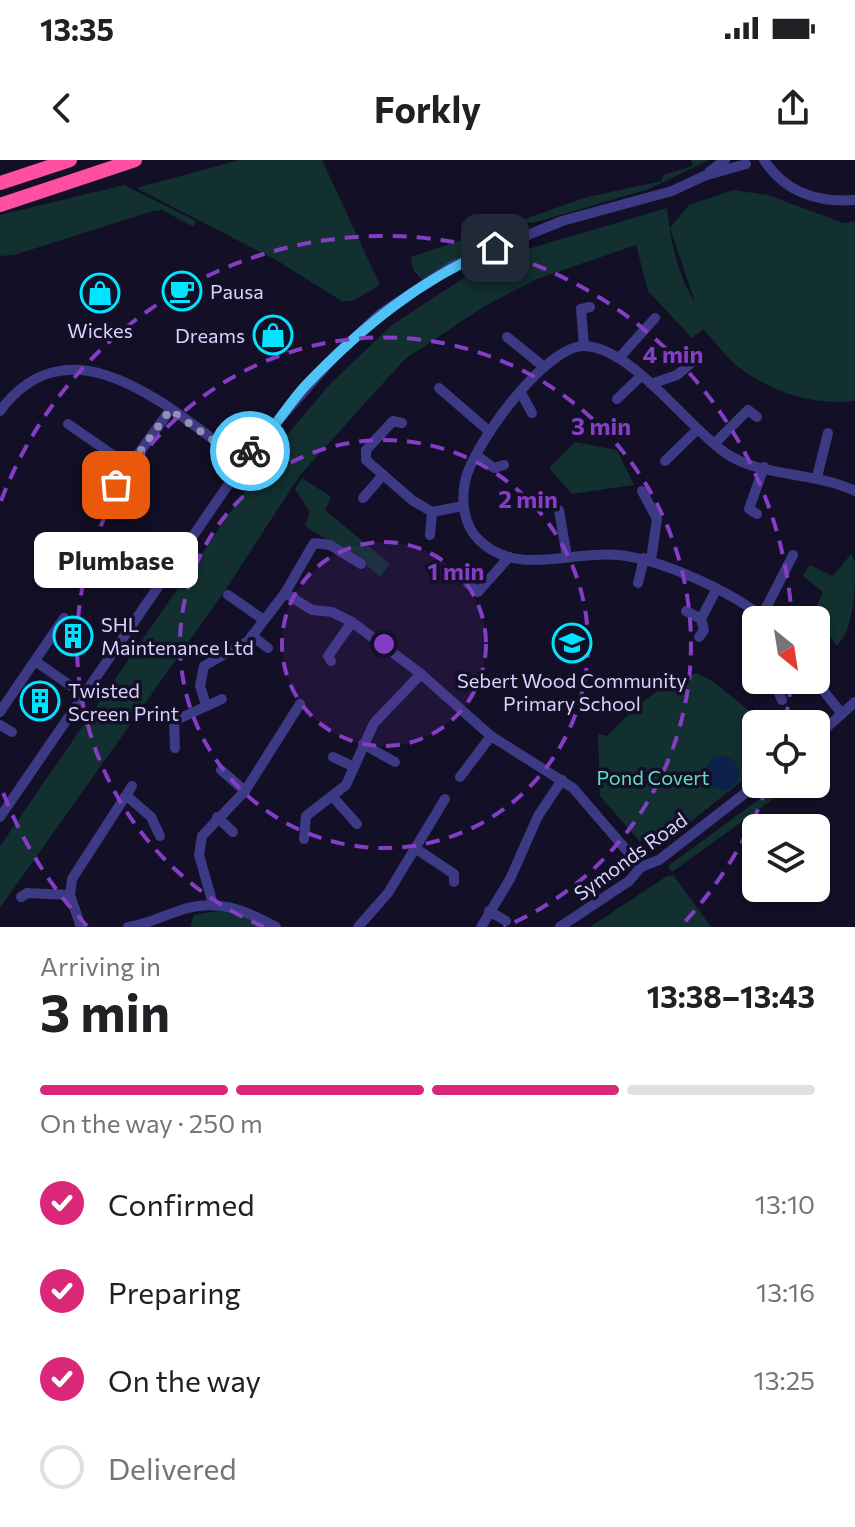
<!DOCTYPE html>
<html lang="en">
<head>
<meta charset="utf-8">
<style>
	:root { --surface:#fff; --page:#f6f6f6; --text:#202124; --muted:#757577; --line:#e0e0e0; --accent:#db2777 }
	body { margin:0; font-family:Commissioner,sans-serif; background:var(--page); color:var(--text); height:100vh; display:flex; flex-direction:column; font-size:30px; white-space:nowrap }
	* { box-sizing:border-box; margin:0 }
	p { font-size:26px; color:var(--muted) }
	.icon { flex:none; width:44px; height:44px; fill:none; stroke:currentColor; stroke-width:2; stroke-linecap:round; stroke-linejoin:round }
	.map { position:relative; height:767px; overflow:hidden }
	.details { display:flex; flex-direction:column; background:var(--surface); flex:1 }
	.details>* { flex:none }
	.needle { width:52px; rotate:150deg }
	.buttons { position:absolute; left:742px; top:446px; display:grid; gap:16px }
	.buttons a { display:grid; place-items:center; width:88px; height:88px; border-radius:12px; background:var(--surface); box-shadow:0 2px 6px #0004; font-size:40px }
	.pin { position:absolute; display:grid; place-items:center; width:68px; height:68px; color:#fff; margin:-34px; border-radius:16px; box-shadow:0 4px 12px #0006 }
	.courier { position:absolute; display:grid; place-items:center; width:80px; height:80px; margin:-40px; border:6px solid #4fc3f7; border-radius:50%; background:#fff; color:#222; box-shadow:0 2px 10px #0007 }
	.bubble { position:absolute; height:56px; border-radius:12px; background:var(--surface); box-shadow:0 2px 6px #0004; font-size:26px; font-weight:700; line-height:56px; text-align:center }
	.overview em { font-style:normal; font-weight:700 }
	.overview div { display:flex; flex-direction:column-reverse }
	.overview { display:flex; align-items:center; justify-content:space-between; height:136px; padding:0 40px }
	h1 { font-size:52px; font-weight:700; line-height:60px }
	.bar { display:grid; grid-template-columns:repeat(4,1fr); gap:12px 8px; align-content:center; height:96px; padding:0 40px }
	.bar i { height:10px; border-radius:6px; background:var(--line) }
	.bar .selected { background:var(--accent) }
	.bar p { grid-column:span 4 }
	ol { padding:0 40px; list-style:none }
	li { display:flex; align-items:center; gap:24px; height:88px }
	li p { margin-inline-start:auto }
	li .icon { padding:8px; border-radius:50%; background:var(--accent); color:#fff; stroke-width:4 }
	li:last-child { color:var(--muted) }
	li i { width:44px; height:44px; border:4px solid var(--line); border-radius:50% }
	.status { display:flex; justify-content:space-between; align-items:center; height:56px; padding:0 40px; background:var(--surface); direction:ltr }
	.status svg { height:22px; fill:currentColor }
	header { display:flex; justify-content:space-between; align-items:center; height:104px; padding:0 40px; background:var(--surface); font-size:36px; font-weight:700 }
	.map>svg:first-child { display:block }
	.green { fill:#12302f }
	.water { fill:#0c2248 }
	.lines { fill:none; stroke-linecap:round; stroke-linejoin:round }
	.minor { stroke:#3d3a85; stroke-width:10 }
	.highway { stroke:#ff4fa3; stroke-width:14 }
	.done { stroke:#948fb3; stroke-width:8; stroke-dasharray:0 14.4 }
	.route { stroke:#4fc3f7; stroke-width:10 }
	.ring { fill:none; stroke:#843dc5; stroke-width:4; stroke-dasharray:14 10 }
	.labels { text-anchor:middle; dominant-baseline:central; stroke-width:7; stroke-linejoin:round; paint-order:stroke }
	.poi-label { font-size:20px; fill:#d9d4ff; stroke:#130f26; text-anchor:start }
	.park-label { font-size:20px; fill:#5fe0c0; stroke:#130f26 }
	.street-label { font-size:20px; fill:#d9d4ff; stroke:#130f26 }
	.centre { fill:#843dc5; stroke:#130f26; stroke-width:4 }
	.ring-label { font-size:24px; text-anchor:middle; font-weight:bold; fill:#843dc5; stroke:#130f26; stroke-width:7; stroke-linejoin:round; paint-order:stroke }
</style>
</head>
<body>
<div class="status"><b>13:35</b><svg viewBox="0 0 49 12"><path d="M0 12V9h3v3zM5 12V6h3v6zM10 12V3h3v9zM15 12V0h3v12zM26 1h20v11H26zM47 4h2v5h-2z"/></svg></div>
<header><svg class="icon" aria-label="back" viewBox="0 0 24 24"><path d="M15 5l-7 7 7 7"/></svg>Forkly<svg class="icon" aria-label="share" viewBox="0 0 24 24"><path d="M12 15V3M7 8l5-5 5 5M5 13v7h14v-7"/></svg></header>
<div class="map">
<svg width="855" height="767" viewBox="0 0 855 767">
	<rect width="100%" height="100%" fill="#130f26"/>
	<g class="green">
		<path d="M239,0H322L380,125L353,141H342L278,101L136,28Z"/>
		<path d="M691,0H709L649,29L533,63L519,61L587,37L662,21L663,15L693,6Z"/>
		<path d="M124,25L196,61L194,67L162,50L153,51L14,95L0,96V55Z"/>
		<path d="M733,30L768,35L843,63L855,61V241C811,246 772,232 737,206C729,200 713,179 703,169L692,178L648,131L636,85L537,119L483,147L405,199L300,315L224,432L0,748V686L269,296L331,223L392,165L462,119L521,91L667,48C670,78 678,117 695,142L670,68L689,45Z"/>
		<path d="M502,66L506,74L422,120L413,110L411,97Z"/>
		<path d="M575,282L617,290L634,325L572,334L549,308Z"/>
		<path d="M302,318L331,337L325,350L390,404L380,417L359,399L305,366L310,352L295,329Z"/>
		<path d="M851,394L855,401C855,429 855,467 837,486L813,454L823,432L803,416L810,405L833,416Z"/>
		<path d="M696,513L711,520L766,564H756V610L661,685L652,673L640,682L600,636L598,574L607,576C634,548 659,524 696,513Z"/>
		<path d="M780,624H794L672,712L668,706Z"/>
		<path d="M667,716H674L711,767H590Z"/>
		<path d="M224,750L237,752L266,767H190L194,755Z"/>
	</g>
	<circle class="water" cx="722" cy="613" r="17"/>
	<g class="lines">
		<g class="minor">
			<path d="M764,0C785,32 818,43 855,40"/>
			<path d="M709,12L725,0"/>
			<path d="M507,177L544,207"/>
			<path d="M584,186L581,149L590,147"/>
			<path d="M619,198L655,158"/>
			<path d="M651,224L677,215L696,199"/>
			<path d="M439,228L490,272"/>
			<path d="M521,233L532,253"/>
			<path d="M617,239L641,216"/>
			<path d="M0,251C72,154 173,252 240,299"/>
			<path d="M402,263L393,261L366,290V300L412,340L432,352L463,346"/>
			<path d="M68,264L129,306"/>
			<path d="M715,283L748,250L757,257"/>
			<path d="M476,295L494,308L504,305"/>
			<path d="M665,301L698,269"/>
			<path d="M817,317L828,273"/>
			<path d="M116,325L170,250"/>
			<path d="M642,331L657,359L651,400"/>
			<path d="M363,338L383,315"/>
			<path d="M559,350L567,397"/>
			<path d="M757,354L749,349L764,307"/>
			<path d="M430,375L432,352"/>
			<path d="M468,423L478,432L509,397"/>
			<path d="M638,423L644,398"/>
			<path d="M285,433L314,383L330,385L361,404"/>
			<path d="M228,435L264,460"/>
			<path d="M686,451L701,459"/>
			<path d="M762,456L793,395"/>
			<path d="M766,460C733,432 661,399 618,395C572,390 515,418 478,379C464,365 461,341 465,322C472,286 545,186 584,186C632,187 688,268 727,294C761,317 817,312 855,331"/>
			<path d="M252,476L268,488"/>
			<path d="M699,477L704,470L701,459L716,430"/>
			<path d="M35,501L84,535"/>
			<path d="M331,501L328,496L352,462"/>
			<path d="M815,520L842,554"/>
			<path d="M782,540L778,531L783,520"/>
			<path d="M206,545L200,526L204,506L248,481L285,433L312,450L332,452L352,462L421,514L491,576L573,628L641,707"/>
			<path d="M0,552L64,458"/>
			<path d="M0,565L12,572"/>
			<path d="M816,577L855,542"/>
			<path d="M363,584L395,602"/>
			<path d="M175,588L174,561L222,539"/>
			<path d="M333,597L354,607"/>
			<path d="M221,610L245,631"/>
			<path d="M460,617L491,576"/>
			<path d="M127,636L151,657L160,676"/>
			<path d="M332,636L357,664"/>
			<path d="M0,657L228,325L240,299L255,287L336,195L380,154L452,106L562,61L672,31L704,16L746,4"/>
			<path d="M217,657L233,672"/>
			<path d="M304,679L306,656L346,625L374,563L421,514"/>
			<path d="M415,688L454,714V722"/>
			<path d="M21,737L27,733L70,735"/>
			<path d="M213,744L199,695L202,676L245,631L300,544"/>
			<path d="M489,751L506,761"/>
			<path d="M81,767L70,735L72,719L132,626"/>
			<path d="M128,767C149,764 162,756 181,750C217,738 245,750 276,767"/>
			<path d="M358,767L388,733L445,639"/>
			<path d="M481,767L510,719L538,656L562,620"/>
			<path d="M560,767L629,721L641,707L659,700L757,624"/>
		</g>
		<g class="highway">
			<path d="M0,23L70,0"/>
			<path d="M0,45L135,0"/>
		</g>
	</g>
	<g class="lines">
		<path class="done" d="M116,325L170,250L240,299L250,291"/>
		<path class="route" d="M250,291C272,274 287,245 306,225C362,167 420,119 495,88"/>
	</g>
	<circle cx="384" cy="484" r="102" fill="#843dc5" fill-opacity=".12"/>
	<g class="ring">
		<circle cx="384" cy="484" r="102"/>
		<circle cx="384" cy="484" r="204"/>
		<path d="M264 767A307 307 0 1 1 504 767"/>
		<path d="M791 523A409 409 0 0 1 785 562M767 627A409 409 0 0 1 681 766M87 766A409 409 0 0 1 1 627M1 341A409 409 0 0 1 792 459"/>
	</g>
	<defs>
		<symbol id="cafe-ring" viewBox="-11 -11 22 22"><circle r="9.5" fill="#130f26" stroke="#00e5ff" stroke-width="1.5"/><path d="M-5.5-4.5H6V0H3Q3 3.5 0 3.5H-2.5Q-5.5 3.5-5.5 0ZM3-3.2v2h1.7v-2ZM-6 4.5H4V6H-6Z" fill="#00e5ff"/></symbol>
		<symbol id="shop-ring" viewBox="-11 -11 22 22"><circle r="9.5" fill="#130f26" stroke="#00e5ff" stroke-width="1.5"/><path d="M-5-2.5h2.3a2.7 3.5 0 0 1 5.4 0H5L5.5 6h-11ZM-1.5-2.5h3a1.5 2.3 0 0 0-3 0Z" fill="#00e5ff"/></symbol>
		<symbol id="building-ring" viewBox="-11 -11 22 22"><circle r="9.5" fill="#130f26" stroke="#00e5ff" stroke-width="1.5"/><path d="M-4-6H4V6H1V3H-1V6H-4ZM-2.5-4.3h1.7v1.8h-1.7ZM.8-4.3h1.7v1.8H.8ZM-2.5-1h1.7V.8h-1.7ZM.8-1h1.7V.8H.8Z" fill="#00e5ff"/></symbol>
		<symbol id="school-ring" viewBox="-11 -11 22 22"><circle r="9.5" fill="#130f26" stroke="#00e5ff" stroke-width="1.5"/><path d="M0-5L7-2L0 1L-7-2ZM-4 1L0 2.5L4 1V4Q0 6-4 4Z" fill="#00e5ff"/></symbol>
	</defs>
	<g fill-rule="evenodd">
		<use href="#cafe-ring" x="160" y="109" width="44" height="44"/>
		<use href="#shop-ring" x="78" y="111" width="44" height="44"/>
		<use href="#shop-ring" x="251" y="153" width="44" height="44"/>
		<use href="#building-ring" x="51" y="454" width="44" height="44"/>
		<use href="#school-ring" x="550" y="461" width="44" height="44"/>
		<use href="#building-ring" x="18" y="519" width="44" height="44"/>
	</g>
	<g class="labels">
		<g class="poi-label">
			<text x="210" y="131">Pausa</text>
			<text x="100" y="170" text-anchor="middle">Wickes</text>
			<text x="245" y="175" text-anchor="end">Dreams</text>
			<text x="101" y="464">SHL<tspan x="101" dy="23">Maintenance Ltd</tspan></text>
			<text x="572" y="520" text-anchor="middle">Sebert Wood Community<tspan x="572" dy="23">Primary School</tspan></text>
			<text x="68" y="530">Twisted<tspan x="68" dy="23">Screen Print</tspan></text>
		</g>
		<g class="park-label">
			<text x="653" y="617">Pond Covert</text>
		</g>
		<g class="street-label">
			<text transform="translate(630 696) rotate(-36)">Symonds Road</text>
		</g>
	</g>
	<circle cx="384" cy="484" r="12" class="centre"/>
	<g class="ring-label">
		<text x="673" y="203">4 min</text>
		<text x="601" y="275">3 min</text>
		<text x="528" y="348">2 min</text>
		<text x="456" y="420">1 min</text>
	</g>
</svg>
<div class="buttons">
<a><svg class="needle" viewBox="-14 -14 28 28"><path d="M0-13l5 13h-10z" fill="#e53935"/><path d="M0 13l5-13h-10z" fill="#757577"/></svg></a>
<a><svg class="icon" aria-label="locate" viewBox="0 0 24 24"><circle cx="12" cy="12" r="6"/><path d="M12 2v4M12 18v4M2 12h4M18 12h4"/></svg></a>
<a><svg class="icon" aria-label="layers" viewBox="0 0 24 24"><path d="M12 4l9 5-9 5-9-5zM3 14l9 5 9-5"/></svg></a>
</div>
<div class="pin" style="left:116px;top:325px;background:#ea580c"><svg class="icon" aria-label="bag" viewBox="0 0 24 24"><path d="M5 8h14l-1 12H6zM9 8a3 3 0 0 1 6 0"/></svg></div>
<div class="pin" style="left:495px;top:88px;background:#1f2937"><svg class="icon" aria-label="home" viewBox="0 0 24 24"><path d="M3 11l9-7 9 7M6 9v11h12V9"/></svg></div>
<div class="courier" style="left:250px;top:291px"><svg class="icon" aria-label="bike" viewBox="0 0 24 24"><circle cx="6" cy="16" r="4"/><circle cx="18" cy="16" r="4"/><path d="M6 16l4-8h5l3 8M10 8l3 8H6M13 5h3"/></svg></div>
<div class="bubble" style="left:34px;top:372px;width:164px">Plumbase</div>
</div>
<section class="details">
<div class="overview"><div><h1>3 min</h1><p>Arriving in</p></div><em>13:38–13:43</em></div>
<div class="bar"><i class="selected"></i><i class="selected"></i><i class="selected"></i><i></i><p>On the way · 250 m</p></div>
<ol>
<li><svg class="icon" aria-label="check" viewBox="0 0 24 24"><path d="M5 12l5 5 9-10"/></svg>Confirmed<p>13:10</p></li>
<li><svg class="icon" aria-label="check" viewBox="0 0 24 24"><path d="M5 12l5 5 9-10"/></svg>Preparing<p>13:16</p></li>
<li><svg class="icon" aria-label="check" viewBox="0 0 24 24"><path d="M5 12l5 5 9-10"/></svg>On the way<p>13:25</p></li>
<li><i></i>Delivered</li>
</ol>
</section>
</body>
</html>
